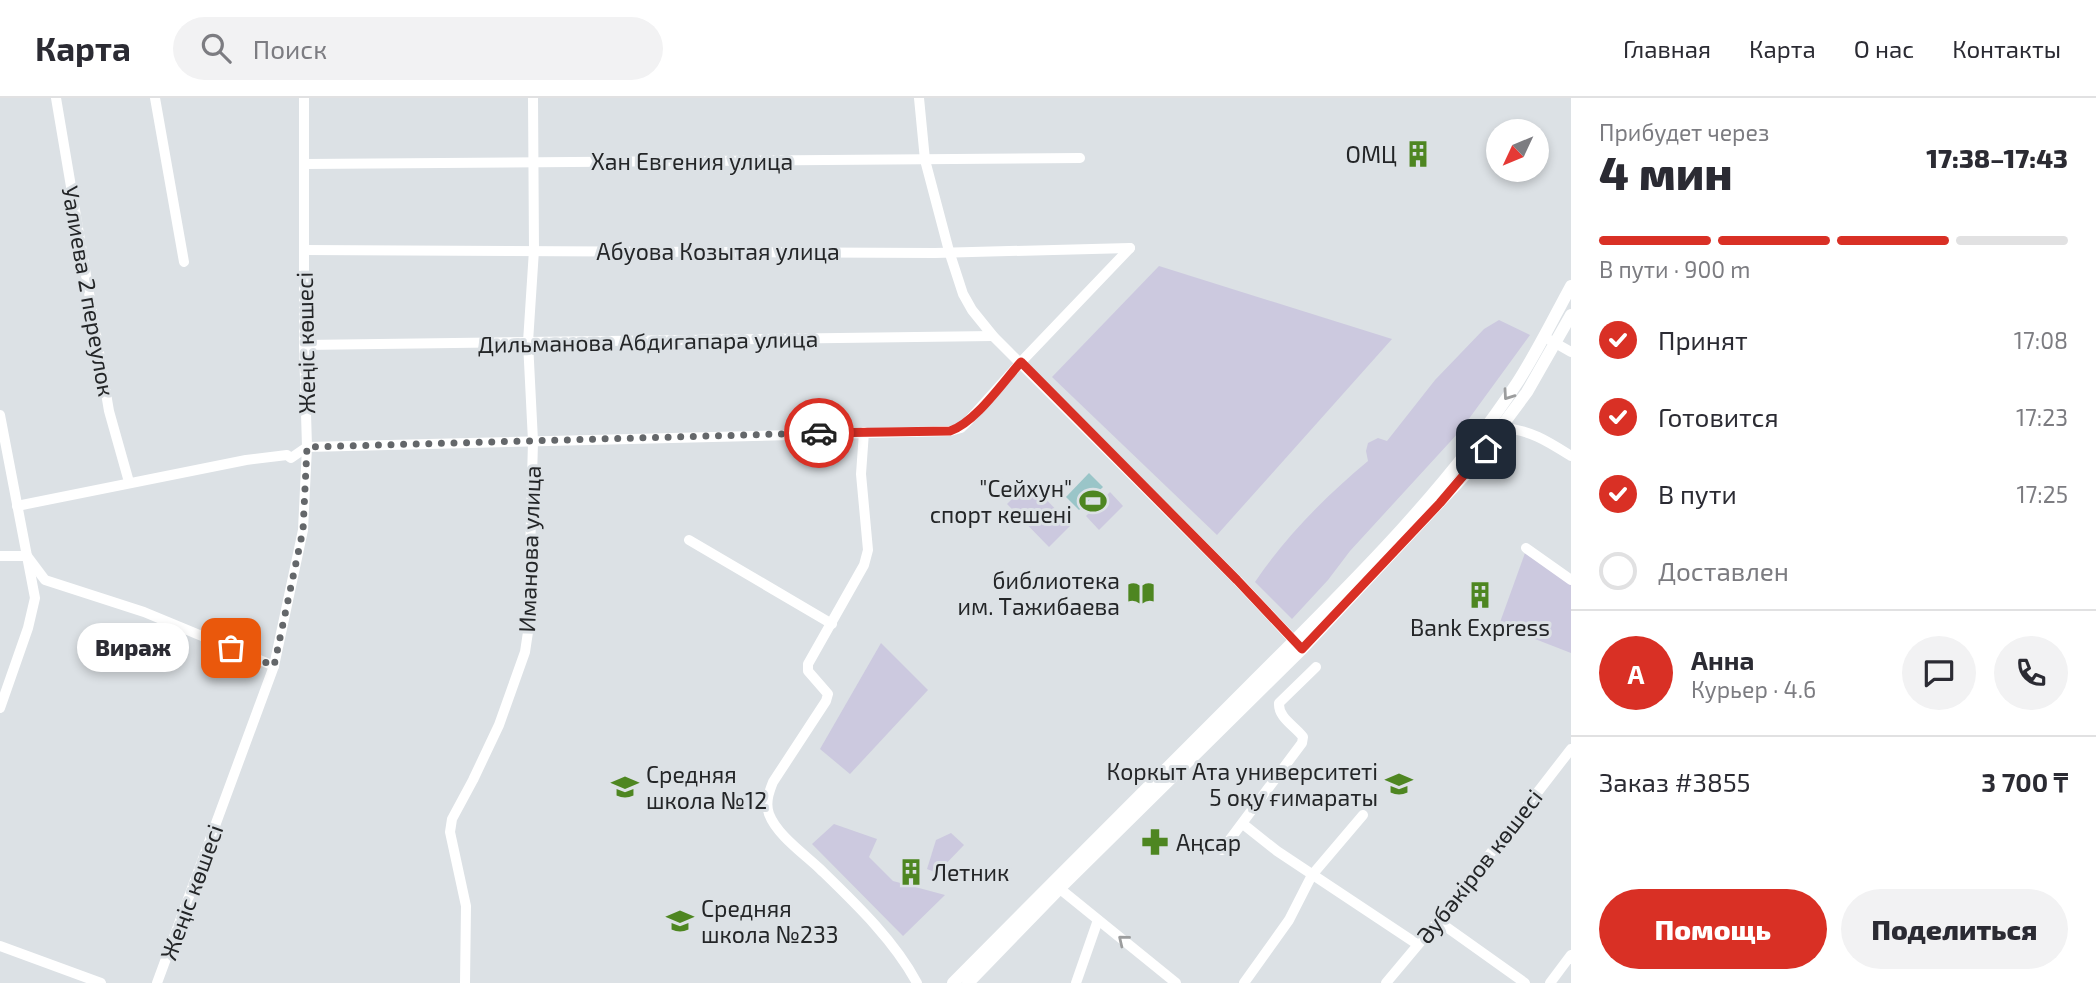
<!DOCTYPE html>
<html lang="ru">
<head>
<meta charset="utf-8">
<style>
	:root { --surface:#fff; --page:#f2f2f3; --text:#2b2b33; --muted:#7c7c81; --line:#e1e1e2; --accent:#d93025 }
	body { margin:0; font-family:"Exo 2",sans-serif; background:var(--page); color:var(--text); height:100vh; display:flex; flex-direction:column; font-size:26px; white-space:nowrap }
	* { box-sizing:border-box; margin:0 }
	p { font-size:23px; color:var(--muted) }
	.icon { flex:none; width:38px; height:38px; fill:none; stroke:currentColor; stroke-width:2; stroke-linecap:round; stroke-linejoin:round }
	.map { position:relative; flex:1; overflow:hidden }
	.panel { display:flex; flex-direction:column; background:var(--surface); width:525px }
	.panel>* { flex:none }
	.needle { width:46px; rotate:226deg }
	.buttons { position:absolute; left:1486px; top:21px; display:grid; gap:14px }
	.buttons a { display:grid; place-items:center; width:63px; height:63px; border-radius:50%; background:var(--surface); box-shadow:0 4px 10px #0003; font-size:35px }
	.pin { position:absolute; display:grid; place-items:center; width:60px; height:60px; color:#fff; margin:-30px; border-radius:14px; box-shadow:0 4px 10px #0006 }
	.courier { position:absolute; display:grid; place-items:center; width:70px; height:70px; margin:-35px; border:5px solid #d93025; border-radius:50%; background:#fff; color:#222; box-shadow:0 2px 9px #0007 }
	.bubble { position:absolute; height:49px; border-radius:24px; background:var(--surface); box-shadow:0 4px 10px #0003; font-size:23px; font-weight:800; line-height:49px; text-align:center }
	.headline em { font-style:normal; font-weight:800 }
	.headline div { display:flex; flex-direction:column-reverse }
	.headline { display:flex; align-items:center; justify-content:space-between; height:119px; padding:0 28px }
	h1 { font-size:46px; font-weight:800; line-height:52px }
	.bar { display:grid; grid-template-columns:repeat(4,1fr); gap:10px 7px; align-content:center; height:84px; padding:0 28px }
	.bar i { height:9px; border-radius:5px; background:var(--line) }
	.bar .active { background:var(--accent) }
	.bar p { grid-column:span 4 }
	.line { display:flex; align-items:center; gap:18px; padding:0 28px; border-top:2px solid var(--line) }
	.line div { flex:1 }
	.round { display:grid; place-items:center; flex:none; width:74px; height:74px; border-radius:37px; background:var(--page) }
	ol { padding:0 28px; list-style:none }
	li { display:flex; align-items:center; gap:21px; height:77px }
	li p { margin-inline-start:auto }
	li .icon { padding:7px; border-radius:50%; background:var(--accent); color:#fff; stroke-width:4 }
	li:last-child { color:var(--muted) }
	li i { width:38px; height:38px; border:4px solid var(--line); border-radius:50% }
	.cta { display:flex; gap:14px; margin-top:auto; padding:14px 28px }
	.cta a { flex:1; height:80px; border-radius:42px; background:var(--accent); color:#fff; font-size:28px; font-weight:800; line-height:80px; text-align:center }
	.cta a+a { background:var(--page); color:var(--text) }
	header { display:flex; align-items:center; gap:42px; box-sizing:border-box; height:98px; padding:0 35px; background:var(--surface); border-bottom:2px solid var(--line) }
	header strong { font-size:33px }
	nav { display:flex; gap:38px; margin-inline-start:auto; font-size:24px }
	.search { width:490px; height:63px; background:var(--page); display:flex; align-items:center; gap:18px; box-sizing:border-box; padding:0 24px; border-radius:38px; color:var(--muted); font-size:26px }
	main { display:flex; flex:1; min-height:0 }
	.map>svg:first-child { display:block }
	.green { fill:#ccc9df }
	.water { fill:#9ac5c8 }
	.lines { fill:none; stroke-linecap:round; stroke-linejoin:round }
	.minor { stroke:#fff; stroke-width:10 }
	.major { stroke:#fff; stroke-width:12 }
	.oneway { stroke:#9c9d9e }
	.done { stroke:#64676a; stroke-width:7; stroke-dasharray:0 12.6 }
	.route { stroke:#d93025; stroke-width:9 }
	.labels { text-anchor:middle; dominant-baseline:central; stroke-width:6; stroke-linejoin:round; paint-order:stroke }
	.poi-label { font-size:23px; fill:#242628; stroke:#dce1e5; text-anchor:end }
	.street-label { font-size:23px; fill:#242628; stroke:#dce1e5 }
</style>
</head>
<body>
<header>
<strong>Карта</strong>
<div class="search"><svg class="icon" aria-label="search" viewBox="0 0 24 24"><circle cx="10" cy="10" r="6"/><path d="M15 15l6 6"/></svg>Поиск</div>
<nav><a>Главная</a><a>Карта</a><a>О нас</a><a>Контакты</a></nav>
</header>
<main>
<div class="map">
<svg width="1571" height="885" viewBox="0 0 1571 885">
	<rect width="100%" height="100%" fill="#dce1e5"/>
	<g class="green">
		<path d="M1159,168L1392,241L1217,437L1052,279Z"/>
		<path d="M1499,222L1530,237L1460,333L1350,453L1328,482L1292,521L1255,484C1286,438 1325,399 1368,363L1366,353L1368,345L1378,340L1387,343L1435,282L1484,231Z"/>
		<path d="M1029,384L1071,427L1049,449L1007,406Z"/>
		<path d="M1110,394L1123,408L1099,432L1086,418Z"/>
		<path d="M1525,455L1571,484V555L1499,527Z"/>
		<path d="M881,545L928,592L850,676L820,651Z"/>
		<path d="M834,726L877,741L869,759L893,783L945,797L903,838L812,746Z"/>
		<path d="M951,735L964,747L937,775L927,771L936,742Z"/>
	</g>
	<path class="water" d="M1089,375L1103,389L1079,412L1066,399Z"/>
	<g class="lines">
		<g class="minor">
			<path d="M56,0L109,313L129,384"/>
			<path d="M155,0L184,164"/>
			<path d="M919,0L925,62L949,153L963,196L972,212L993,238L1237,482L1299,548"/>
			<path d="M305,66L1080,60"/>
			<path d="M304,152L935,155L1130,150"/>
			<path d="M1550,242L1571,254"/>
			<path d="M304,247L993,238"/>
			<path d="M0,317L35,500L28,530L0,610"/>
			<path d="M1502,330C1529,331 1549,344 1571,358"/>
			<path d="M864,334L861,376L868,452L864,467L808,566V573L828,596L826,603L773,684C769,694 765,705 769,716C777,737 803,755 820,771C855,805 894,842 917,885"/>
			<path d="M17,408L246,362L287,357L291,360L307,349L950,333L961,330L969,322L1021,264L1130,150"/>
			<path d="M689,442L832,526"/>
			<path d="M1526,450L1571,482"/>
			<path d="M0,458H27L45,482L144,514L274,568"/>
			<path d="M1243,726L1277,753L1417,846"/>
			<path d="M1222,752L1302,645L1303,639C1295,628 1278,620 1279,605L1316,569"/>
			<path d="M1054,786L1176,885"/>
			<path d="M1438,823L1525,885"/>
			<path d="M0,848L101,885"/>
			<path d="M157,885L274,568L303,432L307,349L304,247V0"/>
			<path d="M465,885L466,808L450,734L452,721L473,682L499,627L525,554L528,534L533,343L528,244L534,152L533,0"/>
			<path d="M1076,885L1098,822"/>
			<path d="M1244,885L1289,822L1312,777L1363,717"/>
			<path d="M1386,885L1438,823L1571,651"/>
			<path d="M1550,885L1571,857"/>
		</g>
		<g class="major">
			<path d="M953,885C1052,785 1152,685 1251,586C1345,492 1444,396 1517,285C1537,254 1553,221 1571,188"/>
			<path d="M968,885L1059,791L1302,551L1466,376L1527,294L1571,217"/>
		</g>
	</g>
	<defs><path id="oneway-chevron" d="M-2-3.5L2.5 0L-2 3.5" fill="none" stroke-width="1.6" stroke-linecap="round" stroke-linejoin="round" transform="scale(1.75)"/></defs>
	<g class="oneway">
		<use href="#oneway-chevron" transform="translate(1508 297) rotate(125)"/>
		<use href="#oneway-chevron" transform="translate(1123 842) rotate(-141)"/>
	</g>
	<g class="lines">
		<path class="done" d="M231,550L274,568L303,432L307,349L819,335"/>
		<path class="route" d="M819,335L950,333C975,325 1003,284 1021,264L1237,482L1302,551L1440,405L1486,351"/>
	</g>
	<defs>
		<symbol id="building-bare" viewBox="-9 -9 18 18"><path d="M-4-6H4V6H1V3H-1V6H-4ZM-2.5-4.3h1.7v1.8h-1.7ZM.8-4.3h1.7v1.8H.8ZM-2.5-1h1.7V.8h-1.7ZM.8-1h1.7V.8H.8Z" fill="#4e8621" stroke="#dce1e5" stroke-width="2.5" paint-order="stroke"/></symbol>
		<symbol id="stadium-bare" viewBox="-9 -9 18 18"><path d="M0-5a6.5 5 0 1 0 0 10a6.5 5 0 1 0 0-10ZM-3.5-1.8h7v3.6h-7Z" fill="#4e8621" stroke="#dce1e5" stroke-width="2.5" paint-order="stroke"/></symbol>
		<symbol id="library-bare" viewBox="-9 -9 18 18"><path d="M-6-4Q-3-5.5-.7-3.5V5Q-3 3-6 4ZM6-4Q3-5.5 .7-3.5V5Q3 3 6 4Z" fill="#4e8621" stroke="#dce1e5" stroke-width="2.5" paint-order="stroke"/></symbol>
		<symbol id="university-bare" viewBox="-9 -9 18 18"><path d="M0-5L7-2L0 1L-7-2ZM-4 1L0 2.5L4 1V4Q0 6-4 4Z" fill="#4e8621" stroke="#dce1e5" stroke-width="2.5" paint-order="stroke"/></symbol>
		<symbol id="school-bare" viewBox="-9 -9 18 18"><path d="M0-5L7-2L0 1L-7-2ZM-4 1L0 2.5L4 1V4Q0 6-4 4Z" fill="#4e8621" stroke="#dce1e5" stroke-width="2.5" paint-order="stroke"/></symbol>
		<symbol id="pharmacy-bare" viewBox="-9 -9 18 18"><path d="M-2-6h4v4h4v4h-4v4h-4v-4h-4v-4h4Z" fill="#4e8621" stroke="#dce1e5" stroke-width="2.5" paint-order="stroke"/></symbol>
	</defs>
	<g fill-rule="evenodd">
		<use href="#building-bare" x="1399" y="37" width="38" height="38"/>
		<use href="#stadium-bare" x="1074" y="384" width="38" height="38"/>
		<use href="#library-bare" x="1122" y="476" width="38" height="38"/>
		<use href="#building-bare" x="1461" y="478" width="38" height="38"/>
		<use href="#university-bare" x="1380" y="667" width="38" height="38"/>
		<use href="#school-bare" x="606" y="670" width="38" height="38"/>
		<use href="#pharmacy-bare" x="1136" y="725" width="38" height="38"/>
		<use href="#building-bare" x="892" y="755" width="38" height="38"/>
		<use href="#school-bare" x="661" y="804" width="38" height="38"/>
	</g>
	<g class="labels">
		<g class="poi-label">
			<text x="1397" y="56">ОМЦ</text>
			<text x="1072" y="390">"Сейхун"<tspan x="1072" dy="26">спорт кешені</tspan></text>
			<text x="1120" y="482">библиотека<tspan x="1120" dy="26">им. Тажибаева</tspan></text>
			<text x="1480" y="529" text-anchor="middle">Bank Express</text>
			<text x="1378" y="673">Коркыт Ата университеті<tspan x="1378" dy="26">5 оқу ғимараты</tspan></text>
			<text x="646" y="676" text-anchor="start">Средняя<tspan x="646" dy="26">школа №12</tspan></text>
			<text x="1176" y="744" text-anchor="start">Аңсар</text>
			<text x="932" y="774" text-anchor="start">Летник</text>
			<text x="701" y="810" text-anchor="start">Средняя<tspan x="701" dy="26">школа №233</tspan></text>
		</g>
		<g class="street-label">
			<text x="692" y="63">Хан Евгения улица</text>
			<text x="718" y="153">Абуова Козытая улица</text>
			<text transform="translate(89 193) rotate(80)">Уалиева 2 переулок</text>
			<text transform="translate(648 243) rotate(-1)">Дильманова Абдигапара улица</text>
			<text transform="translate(305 245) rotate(-91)">Жеңіс көшесі</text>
			<text transform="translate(529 451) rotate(-88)">Иманова улица</text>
			<text transform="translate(1479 768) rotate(-52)">Әубәкіров көшесі</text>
			<text transform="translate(191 794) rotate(-70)">Жеңіс көшесі</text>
		</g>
	</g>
</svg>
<div class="buttons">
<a><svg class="needle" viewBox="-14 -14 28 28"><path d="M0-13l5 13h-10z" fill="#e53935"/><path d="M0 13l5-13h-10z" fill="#7c7c81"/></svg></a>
</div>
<div class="pin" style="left:231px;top:550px;background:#ea580c"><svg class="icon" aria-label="bag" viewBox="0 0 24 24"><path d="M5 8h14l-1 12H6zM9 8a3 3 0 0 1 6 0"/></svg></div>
<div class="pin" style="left:1486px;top:351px;background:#1f2937"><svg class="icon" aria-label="home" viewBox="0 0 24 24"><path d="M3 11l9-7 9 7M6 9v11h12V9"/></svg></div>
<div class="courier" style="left:819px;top:335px"><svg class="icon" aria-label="car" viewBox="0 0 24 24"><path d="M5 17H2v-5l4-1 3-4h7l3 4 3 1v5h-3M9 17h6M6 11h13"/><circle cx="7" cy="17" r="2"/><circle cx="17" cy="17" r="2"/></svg></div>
<div class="bubble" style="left:77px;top:525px;width:112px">Вираж</div>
</div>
<section class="panel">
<div class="headline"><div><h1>4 мин</h1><p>Прибудет через</p></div><em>17:38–17:43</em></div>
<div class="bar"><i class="active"></i><i class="active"></i><i class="active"></i><i></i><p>В пути · 900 m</p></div>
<ol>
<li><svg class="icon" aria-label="check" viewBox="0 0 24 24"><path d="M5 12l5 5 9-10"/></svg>Принят<p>17:08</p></li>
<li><svg class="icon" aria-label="check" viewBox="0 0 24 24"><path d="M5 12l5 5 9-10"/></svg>Готовится<p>17:23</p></li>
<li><svg class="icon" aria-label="check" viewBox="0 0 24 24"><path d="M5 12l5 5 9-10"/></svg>В пути<p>17:25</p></li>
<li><i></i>Доставлен</li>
</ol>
<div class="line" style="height:126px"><b class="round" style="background:var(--accent);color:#fff">А</b><div><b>Анна</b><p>Курьер · 4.6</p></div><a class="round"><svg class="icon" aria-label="chat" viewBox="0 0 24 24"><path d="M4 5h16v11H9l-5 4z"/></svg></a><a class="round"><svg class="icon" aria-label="phone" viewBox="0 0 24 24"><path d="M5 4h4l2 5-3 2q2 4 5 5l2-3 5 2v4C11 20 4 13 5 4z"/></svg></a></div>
<div class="line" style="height:91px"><div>Заказ #3855</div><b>3 700 ₸</b></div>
<div class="cta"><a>Помощь</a><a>Поделиться</a></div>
</section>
</main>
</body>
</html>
